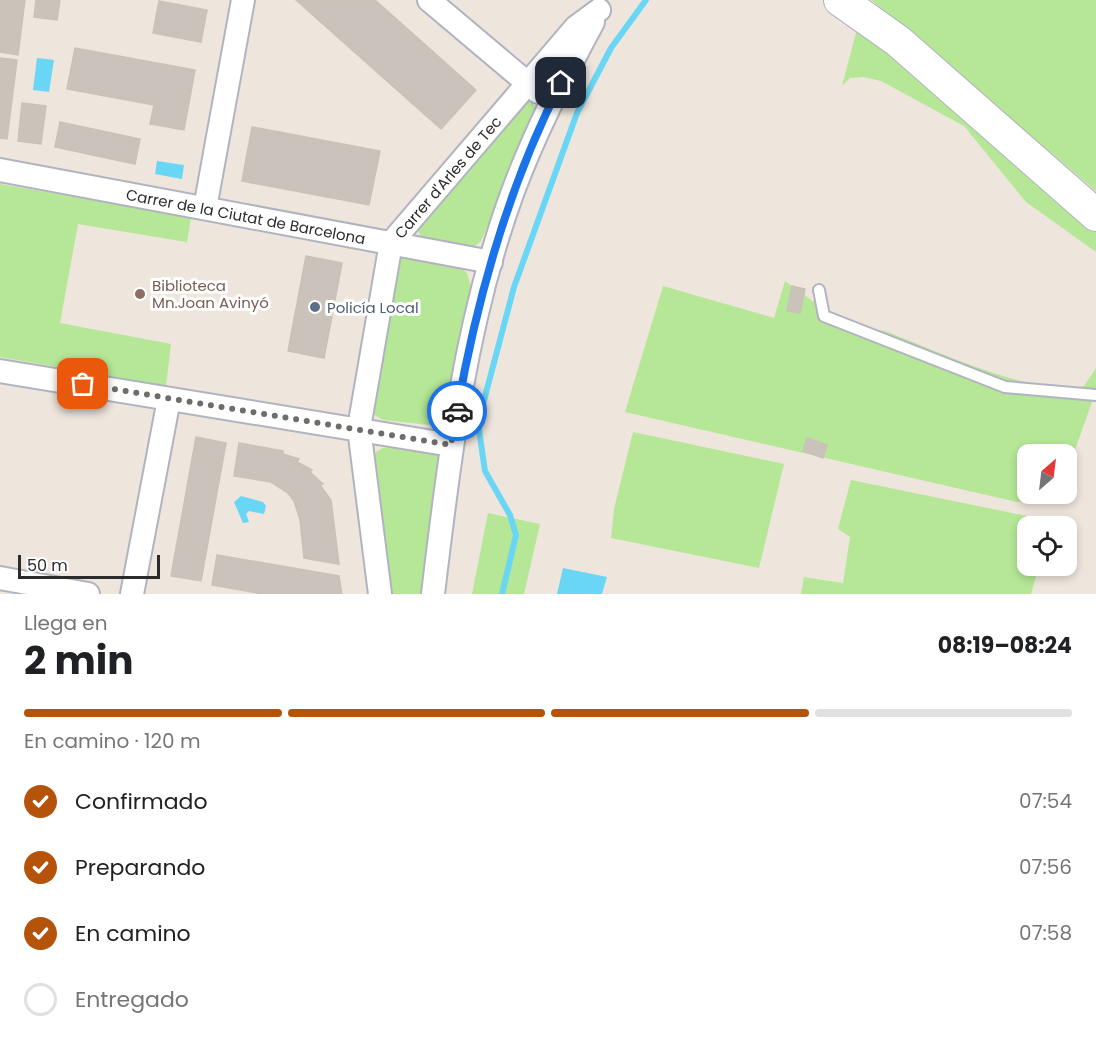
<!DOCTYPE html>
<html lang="es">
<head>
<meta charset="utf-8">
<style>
	:root { --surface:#fff; --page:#f6f6f6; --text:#202124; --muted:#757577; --line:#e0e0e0; --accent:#b45309 }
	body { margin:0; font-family:Poppins,sans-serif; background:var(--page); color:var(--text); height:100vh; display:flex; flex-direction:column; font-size:22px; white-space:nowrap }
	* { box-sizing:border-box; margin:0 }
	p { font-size:20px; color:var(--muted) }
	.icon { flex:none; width:33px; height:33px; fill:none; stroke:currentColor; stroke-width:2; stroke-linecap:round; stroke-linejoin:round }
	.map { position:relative; height:594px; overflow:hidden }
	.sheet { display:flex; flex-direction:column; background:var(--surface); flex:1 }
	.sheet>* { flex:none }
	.needle { width:39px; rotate:28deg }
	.fabs { position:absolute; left:1017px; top:444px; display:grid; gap:12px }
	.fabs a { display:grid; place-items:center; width:60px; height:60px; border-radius:12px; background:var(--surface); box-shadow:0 3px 9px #0003; font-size:30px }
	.scale { position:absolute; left:18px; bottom:15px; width:142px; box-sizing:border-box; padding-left:6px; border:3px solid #2b2b2b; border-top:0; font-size:16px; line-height:21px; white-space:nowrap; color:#2b2b2b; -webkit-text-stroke:4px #fff; paint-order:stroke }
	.pin { position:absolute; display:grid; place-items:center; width:51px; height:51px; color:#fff; margin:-26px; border-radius:12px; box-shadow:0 3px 9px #0006 }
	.courier { position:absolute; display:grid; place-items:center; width:60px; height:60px; margin:-30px; border:4px solid #1a73e8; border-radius:50%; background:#fff; color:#222; box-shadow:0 2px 8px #0007 }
	.head em { font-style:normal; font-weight:700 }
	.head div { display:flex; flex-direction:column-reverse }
	.head { display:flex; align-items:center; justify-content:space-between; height:102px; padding:0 24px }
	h1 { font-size:39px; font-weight:700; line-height:45px }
	.bar { display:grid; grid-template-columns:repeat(4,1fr); gap:9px 6px; align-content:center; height:72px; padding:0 24px }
	.bar i { height:8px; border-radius:4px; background:var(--line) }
	.bar .current { background:var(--accent) }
	.bar p { grid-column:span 4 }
	ol { padding:0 24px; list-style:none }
	li { display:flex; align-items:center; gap:18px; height:66px }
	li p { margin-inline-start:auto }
	li .icon { padding:6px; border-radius:50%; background:var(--accent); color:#fff; stroke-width:4 }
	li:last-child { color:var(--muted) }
	li i { width:33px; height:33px; border:3px solid var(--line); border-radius:50% }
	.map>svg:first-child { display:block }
	.green { fill:#b5e796 }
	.water { fill:#6ad6f5 }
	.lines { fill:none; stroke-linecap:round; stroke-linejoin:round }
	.stream { stroke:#6ad6f5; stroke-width:6 }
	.building { fill:#c9c3bc; stroke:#c9c2b6; stroke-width:1.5 }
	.lane-casing { stroke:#b1b4c0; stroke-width:14 }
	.street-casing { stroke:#b1b4c0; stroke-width:26 }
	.secondary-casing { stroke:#b1b4c0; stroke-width:34 }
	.lane { stroke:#fff; stroke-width:10 }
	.street { stroke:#fff; stroke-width:22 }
	.secondary { stroke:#fff; stroke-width:32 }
	.done { stroke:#6f6c69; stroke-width:6; stroke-dasharray:0 10.8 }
	.route { stroke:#1a73e8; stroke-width:8 }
	.education-dot { fill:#8d6e63; stroke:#fff; stroke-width:2 }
	.service-dot { fill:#5c6f8a; stroke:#fff; stroke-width:2 }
	.labels { text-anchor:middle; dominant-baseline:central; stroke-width:6; stroke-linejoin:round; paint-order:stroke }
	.street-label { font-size:15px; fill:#2b2b2b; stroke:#fff }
	.education-label { font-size:15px; fill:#785e54; stroke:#fff; text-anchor:start }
	.service-label { font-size:15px; fill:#4e5e75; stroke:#fff; text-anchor:start }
</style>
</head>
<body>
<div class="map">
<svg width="1096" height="594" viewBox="0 0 1096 594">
	<rect width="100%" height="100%" fill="#eee6dd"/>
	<g class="green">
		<path d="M871,0H1096V191L900,24Z"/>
		<path d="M858,25L1096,229V252L1026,202L964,126L881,81L864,77L850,78L842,86Z"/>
		<path d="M531,100L537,112L481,241L473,248L423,241L417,229L522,101Z"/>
		<path d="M0,184L191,217L187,242L78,224L60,323L171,344L166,386L0,357Z"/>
		<path d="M398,255L457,265L467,273L471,287L449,408L439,421L429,425L383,420L375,415L369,405Z"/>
		<path d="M785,281C817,304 845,327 885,331C932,349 1036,398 1084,386L1096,368V391L1067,472L1066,454H1028V494H1058L1045,500L1017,502L625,412L663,286L774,318Z"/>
		<path d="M633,432L784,464L759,568L611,538L614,509Z"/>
		<path d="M383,448H421L436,451L440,457L425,594H384L369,466L376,452Z"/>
		<path d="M851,480L1051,521L1050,526H1028V566H1039L1031,594H801L804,577L843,583L850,537L838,529Z"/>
		<path d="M488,513L540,524L524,594H472Z"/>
	</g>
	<g class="water">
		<path d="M37,58L54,60L49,92L33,90Z"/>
		<path d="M157,161L184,165L182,179L155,174Z"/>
		<path d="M241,496L263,502L266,506L264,514L249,511L246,514L249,522L243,523L234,502Z"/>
		<path d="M563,568L607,577L602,594H557Z"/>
	</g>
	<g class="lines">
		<path class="stream" d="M502,594L516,535L510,515L485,471L478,423L514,287L577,113L611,48L646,0"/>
	</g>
	<g class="building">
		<path d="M0,0H25L18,55L0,52Z"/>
		<path d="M36,0H60L57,20L34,17Z"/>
		<path d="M296,0H375L476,90L441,129Z"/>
		<path d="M159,1L207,10L201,42L153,33Z"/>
		<path d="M75,48L195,70L184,130L150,124L154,105L67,89Z"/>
		<path d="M0,58L17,60L7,139L0,138Z"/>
		<path d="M22,103L46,106L41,144L18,141Z"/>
		<path d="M60,122L140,139L135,164L55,147Z"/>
		<path d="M252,127L380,151L369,205L242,181Z"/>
		<path d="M306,256L342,263L324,358L288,351Z"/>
		<path d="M792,286L805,289L800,313L787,311Z"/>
		<path d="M196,437L226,443L201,581L171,576Z"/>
		<path d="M807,438L827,445L823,458L803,451Z"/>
		<path d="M239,443L283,451V454L299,459L297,462L312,470L310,472L323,484L320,485L331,500L339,564L304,558L300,520L294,501L288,493L271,482L234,476Z"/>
		<path d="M217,555L339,576L342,594H263L212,585Z"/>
	</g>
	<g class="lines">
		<defs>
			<path id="lane" d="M819,290L824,316L1005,387L1096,395"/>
			<g id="street">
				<path d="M429,0L538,92"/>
				<path id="s1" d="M0,170L491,262"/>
				<path d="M205,208L243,0"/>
				<path d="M0,371L451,445"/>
				<path d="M0,578L88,594"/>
				<path d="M132,594L169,399"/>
				<path id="s2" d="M380,594L359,428L391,243L576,27L599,10"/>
				<path d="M433,594C449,459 465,323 512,194C534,134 563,78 593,22"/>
			</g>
			<path id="secondary" d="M840,0L898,41L1096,215"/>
		</defs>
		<use href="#lane" class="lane-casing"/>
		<use href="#street" class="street-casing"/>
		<use href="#secondary" class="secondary-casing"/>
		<use href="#lane" class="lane"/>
		<use href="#street" class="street"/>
		<use href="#secondary" class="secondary"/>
	</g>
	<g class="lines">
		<path class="done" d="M83,384L451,445L457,411"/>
		<path class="route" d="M457,411C477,298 508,186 561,83"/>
	</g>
	<circle class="education-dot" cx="140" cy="294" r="6"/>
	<circle class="service-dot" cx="315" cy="307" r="6"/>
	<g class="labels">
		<g class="street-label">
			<text stroke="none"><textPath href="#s2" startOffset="442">Carrer d'Arles de Tec</textPath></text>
			<text stroke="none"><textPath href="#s1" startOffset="250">Carrer de la Ciutat de Barcelona</textPath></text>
		</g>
		<g class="education-label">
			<text x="152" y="285">Biblioteca<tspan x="152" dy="17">Mn.Joan Avinyó</tspan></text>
		</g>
		<g class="service-label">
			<text x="327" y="307">Policía Local</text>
		</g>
	</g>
</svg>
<div class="fabs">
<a><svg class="needle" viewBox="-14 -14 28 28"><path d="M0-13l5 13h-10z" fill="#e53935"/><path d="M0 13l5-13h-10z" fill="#757577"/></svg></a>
<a><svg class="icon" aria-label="locate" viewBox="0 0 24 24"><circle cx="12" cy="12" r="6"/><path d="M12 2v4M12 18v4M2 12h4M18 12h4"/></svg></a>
</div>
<div class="scale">50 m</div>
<div class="pin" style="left:83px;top:384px;background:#ea580c"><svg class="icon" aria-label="bag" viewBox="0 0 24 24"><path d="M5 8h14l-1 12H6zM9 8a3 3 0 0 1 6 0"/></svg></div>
<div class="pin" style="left:561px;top:83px;background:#1f2937"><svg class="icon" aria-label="home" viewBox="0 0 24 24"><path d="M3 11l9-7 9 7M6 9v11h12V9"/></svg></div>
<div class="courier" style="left:457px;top:411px"><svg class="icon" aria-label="car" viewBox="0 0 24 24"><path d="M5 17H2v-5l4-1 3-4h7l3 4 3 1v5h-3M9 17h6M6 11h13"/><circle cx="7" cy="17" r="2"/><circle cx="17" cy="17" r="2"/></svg></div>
</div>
<section class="sheet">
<div class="head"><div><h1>2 min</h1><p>Llega en</p></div><em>08:19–08:24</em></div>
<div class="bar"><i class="current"></i><i class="current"></i><i class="current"></i><i></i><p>En camino · 120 m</p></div>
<ol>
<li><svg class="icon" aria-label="check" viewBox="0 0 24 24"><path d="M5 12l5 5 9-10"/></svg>Confirmado<p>07:54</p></li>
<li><svg class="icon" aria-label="check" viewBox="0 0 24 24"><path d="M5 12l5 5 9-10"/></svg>Preparando<p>07:56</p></li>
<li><svg class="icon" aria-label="check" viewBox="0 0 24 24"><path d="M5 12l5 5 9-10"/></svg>En camino<p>07:58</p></li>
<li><i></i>Entregado</li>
</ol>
</section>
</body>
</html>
